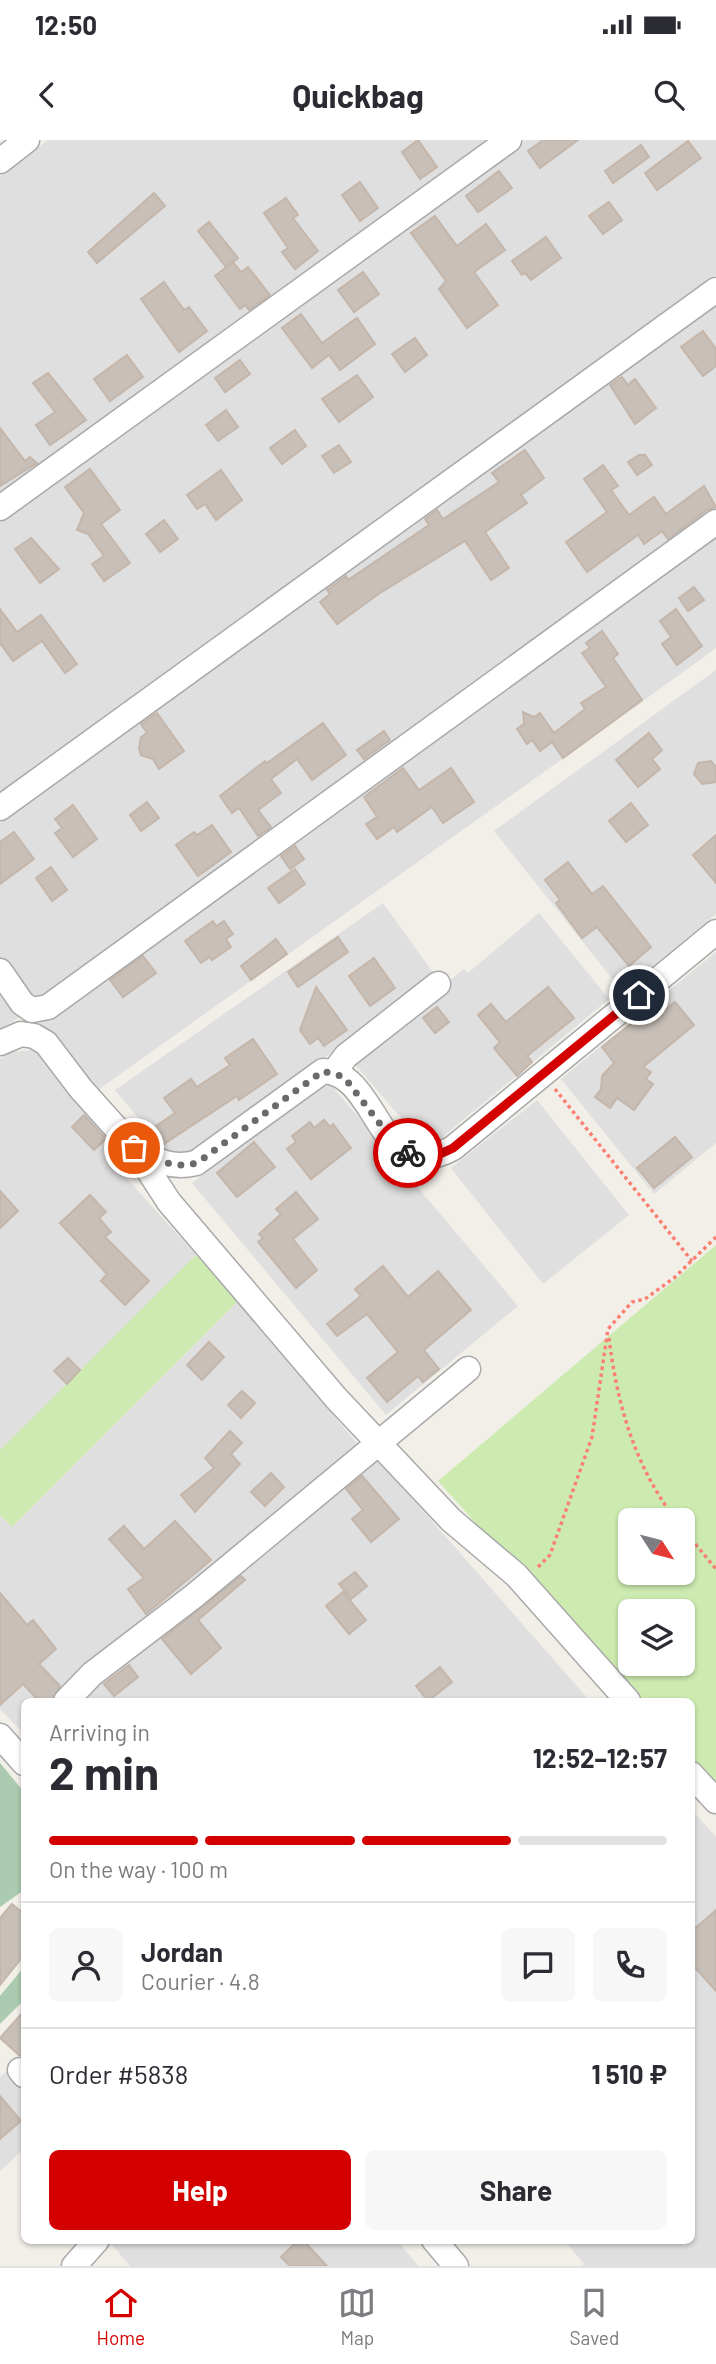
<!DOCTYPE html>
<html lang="en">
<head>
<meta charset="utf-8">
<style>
	:root { --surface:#fff; --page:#f7f7f7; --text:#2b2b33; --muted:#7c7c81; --line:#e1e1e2; --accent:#d40000 }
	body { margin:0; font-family:Barlow,sans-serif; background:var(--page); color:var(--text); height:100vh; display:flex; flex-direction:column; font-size:26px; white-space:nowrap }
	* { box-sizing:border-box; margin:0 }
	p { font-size:23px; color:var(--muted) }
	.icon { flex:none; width:38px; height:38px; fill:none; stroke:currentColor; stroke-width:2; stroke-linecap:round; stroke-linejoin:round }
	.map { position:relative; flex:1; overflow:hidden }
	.panel { position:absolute; left:21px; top:1558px; width:674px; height:546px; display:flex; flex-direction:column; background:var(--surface); border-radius:10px; box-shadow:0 2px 5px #0004 }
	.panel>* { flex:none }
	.needle { width:46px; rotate:126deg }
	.tools { position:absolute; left:618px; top:1368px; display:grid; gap:14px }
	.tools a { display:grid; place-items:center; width:77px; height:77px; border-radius:10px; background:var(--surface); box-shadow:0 2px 5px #0004; font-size:35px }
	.pin { position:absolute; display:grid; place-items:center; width:60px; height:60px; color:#fff; margin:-30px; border:4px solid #fff; border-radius:50%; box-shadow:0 2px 7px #0007 }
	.courier { position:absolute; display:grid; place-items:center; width:70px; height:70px; margin:-35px; border:5px solid #d40000; border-radius:50%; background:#fff; color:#222; box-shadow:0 2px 9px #0007 }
	.summary em { font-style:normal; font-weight:700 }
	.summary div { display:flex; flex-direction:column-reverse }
	.summary { display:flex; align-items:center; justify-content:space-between; height:119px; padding:0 28px }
	h1 { font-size:46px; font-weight:700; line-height:52px }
	.bar { display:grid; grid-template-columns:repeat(4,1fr); gap:10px 7px; align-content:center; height:84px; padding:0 28px }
	.bar i { height:9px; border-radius:5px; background:var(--line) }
	.bar .active { background:var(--accent) }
	.bar p { grid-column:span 4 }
	.line { display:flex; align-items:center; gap:18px; padding:0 28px; border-top:2px solid var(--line) }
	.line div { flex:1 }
	.round { display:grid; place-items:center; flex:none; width:74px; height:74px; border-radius:10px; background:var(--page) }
	.action { display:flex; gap:14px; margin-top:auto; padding:14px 28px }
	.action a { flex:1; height:80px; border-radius:10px; background:var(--accent); color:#fff; font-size:28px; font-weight:700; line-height:80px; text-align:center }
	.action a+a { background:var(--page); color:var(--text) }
	.status { display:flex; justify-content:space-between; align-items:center; height:49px; padding:0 35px; background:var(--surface); direction:ltr }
	.status svg { height:19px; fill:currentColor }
	header { display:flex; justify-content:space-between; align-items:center; height:91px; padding:0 28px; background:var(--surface); font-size:32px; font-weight:700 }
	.menu { display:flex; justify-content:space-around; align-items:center; height:98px; border-top:2px solid var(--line); background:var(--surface); font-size:19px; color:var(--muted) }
	.menu a { display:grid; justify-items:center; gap:4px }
	.menu .active { color:var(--accent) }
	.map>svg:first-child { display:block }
	.residential { fill:#e0dfdf }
	.grass { fill:#cdebb0; fill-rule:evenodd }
	.cemetery { fill:#aacbaf }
	.building { fill:#c7bfb8; stroke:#c4b6ab; stroke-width:2 }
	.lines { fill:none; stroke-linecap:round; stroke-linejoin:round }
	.minor-casing { stroke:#a9a9a9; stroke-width:27 }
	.path { stroke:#fa8072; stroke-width:3.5; stroke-dasharray:3.5 3.5; stroke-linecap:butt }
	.minor { stroke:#fff; stroke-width:24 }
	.done { stroke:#6b6a68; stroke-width:7; stroke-dasharray:0 12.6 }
	.route { stroke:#d40000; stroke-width:9 }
</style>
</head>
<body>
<div class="status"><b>12:50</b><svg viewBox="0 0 49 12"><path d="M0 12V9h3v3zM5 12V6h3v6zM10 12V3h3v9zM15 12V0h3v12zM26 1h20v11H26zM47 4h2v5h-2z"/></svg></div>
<header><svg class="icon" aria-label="back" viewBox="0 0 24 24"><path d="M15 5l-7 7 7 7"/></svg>Quickbag<svg class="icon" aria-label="search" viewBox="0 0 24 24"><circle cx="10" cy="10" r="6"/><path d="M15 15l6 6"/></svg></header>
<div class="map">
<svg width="716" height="2126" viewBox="0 0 716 2126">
	<rect width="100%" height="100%" fill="#f2efe9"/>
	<g class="residential">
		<path d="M48,0H492L0,355V36Z"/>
		<path d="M525,0H716V135L558,250H554L544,260L0,658V380Z"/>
		<path d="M716,159V371L39,861L27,859L0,818V683Z"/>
		<path d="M716,393V508L624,575L98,950L48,890L39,883Z"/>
		<path d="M716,530V774L622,851L494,691Z"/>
		<path d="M383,763L437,838L189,1014L165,1010L115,950Z"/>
		<path d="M539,773L609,859L428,1009L352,921L464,829L468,833Z"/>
		<path d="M716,812V1003L654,1054L561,939Z"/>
		<path d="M0,846L21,876L0,890Z"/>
		<path d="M35,910L121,1013L112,1022L196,1115L0,1310V919L10,912Z"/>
		<path d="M327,940L518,1166L386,1275L192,1043Z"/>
		<path d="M537,960L629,1075L543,1144L451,1028Z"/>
		<path d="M238,1161L360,1307L60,1561H24V1586L20,1590L0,1569V1375L12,1386Z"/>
		<path d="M380,1322L590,1561H77L361,1323Z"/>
		<path d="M691,1669L716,1697V2126H582L584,2124L564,2100H691Z"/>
		<path d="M7,1931L15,1932L24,1942V2009L0,2031V1937Z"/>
		<path d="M108,2100H397L418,2126H130Z"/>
	</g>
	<g class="grass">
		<path d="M716,1105V1651L691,1623V1561H635L438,1341ZM630,1381H682V1433H630ZM630,1472H682V1524H630Z"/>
		<path d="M196,1115L238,1161L12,1387L0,1375V1310Z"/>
	</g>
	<g class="cemetery">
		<path d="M0,1623L24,1652V1750L0,1767Z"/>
		<path d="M24,1827V1860L0,1884V1856Z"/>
	</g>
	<g class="building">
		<path d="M418,0L437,27L420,39L402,12Z"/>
		<path d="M543,0H578L540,28L528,11Z"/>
		<path d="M688,1L701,18L657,50L645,33Z"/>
		<path d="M641,5L649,17L613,43L605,31Z"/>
		<path d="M499,31L512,48L478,72L466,56Z"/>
		<path d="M360,42L378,68L360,81L342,55Z"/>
		<path d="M154,53L165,66L97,123L88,112Z"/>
		<path d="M286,58L298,75L293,78L318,111L295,129L282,112L288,108L264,73Z"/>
		<path d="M609,62L622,80L603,94L589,76Z"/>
		<path d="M435,76L457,106L486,84L505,110L474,132L498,165L467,188L439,149L446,141L411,93Z"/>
		<path d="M209,82L238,118L226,127L198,91Z"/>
		<path d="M546,97L561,118L531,140L525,133L522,135L512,121Z"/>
		<path d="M233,122L241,132L248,127L270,155L249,170L245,165L240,169L215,136Z"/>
		<path d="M363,132L379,154L354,172L338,150Z"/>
		<path d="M164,142L184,170L189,167L207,191L179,212L141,159Z"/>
		<path d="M301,174L322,203L357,178L375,204L340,230L329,215L312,228L282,188Z"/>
		<path d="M703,191L716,209V226L703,236L681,207Z"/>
		<path d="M415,198L427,215L405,232L392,214Z"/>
		<path d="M127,215L143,237L110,261L94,239Z"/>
		<path d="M240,220L250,234L225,252L215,238Z"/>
		<path d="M48,233L86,280L50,305L36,285L55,272L33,243Z"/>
		<path d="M357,235L373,257L339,282L322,259Z"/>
		<path d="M622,237L628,245L635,239L656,268L635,284L610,245Z"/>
		<path d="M226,270L238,287L218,301L206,285Z"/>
		<path d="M0,288L25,321L30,317L37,323L0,346Z"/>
		<path d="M295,290L306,306L282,324L270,308Z"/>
		<path d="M339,305L351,322L334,333L322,316Z"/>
		<path d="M525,310L544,338L521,355L527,363L485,392L509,428L491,440L465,401L380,453L337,484L320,462L330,454L327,450L346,436L348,440L429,385L425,379L437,370L443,379L499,342L492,333Z"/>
		<path d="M639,315H645L652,325L637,335L628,322Z"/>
		<path d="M603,325L618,346L611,350L629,375L654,357L666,374L704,346L716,367L707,370L668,399L662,391L644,404L638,395L587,432L566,402L607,372L584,339Z"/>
		<path d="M90,329L120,370L101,384L130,423L104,441L92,424L104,416L88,394L77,390L84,373L65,347Z"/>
		<path d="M221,330L242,360L216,380L205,364L197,369L187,355Z"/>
		<path d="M164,380L178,399L160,412L146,394Z"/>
		<path d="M31,398L59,429L40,443L15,409Z"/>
		<path d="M694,447L704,460L688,471L679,458Z"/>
		<path d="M0,469L17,492L41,475L77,524L65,533L42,501L13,521L0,503Z"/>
		<path d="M676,469L702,506L677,525L662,504L671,497L660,481Z"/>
		<path d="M602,491L618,514L613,518L642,560L563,618L552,602L540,611L532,600L527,604L517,589L524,584L523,572L534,577L540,573L554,593L585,569L581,563L606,547L582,513L590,508L586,503Z"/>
		<path d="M157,573L184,611L159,629L153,619L141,615L139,609L141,597L147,593L141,584Z"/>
		<path d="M323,583L346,615L312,640L297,619L271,639L281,653L258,670L271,687L258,696L239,668L232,673L220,656L265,621L267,623Z"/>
		<path d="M384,591L390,600L364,619L357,610Z"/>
		<path d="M649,593L662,610L652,619L660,629L638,647L616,620Z"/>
		<path d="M711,621L716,627V642L702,644L694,634L698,623Z"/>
		<path d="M403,628L419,650L451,628L474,662L443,683L432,667L397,692L394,687L377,699L366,684L377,677L364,657Z"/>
		<path d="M147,662L159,678L141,691L130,675Z"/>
		<path d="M631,663L648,685L626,702L609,681Z"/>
		<path d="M73,665L97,699L73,717L55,693L62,688L55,679Z"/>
		<path d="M212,685L231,712L198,736L176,705L194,692L197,695Z"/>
		<path d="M14,692L34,719L0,744V702Z"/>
		<path d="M716,695V743L693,715Z"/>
		<path d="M295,706L304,719L290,729L281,716Z"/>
		<path d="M568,722L592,754L603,746L651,807L629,826L597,787L582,798L556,763L560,760L545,740Z"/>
		<path d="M51,727L67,750L52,761L36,738Z"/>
		<path d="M295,729L305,744L279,763L268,748Z"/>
		<path d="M213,781L216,786L224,781L233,794L226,799L231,807L212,820L210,817L201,823L185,801Z"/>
		<path d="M338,797L348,812L298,847L288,832Z"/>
		<path d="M276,799L287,814L251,840L241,826Z"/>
		<path d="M143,816L156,833L123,857L110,840Z"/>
		<path d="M374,818L395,848L370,866L349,836Z"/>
		<path d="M316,847L347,890L324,906L318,898L310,904L300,890Z"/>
		<path d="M548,847L574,878L527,916L532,922L517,936L494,908L500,902L478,875L491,864L506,882Z"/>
		<path d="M675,862L694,885L643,927L651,932L646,939L653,944L634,970L617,958L610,968L595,957L601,949L602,936L614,923L602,907L647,871L654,879Z"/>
		<path d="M437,867L449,882L435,893L423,878Z"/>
		<path d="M253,899L277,934L239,960L237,956L164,1004L153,988L175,973L164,958L191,939L197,947L230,925L225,918Z"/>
		<path d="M84,975L106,999L94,1010L72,987Z"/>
		<path d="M324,980L330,987L333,984L351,1008L311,1039L287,1009L296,1002L292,996L310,982L314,988Z"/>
		<path d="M675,997L692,1017L654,1048L637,1028Z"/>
		<path d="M254,1002L275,1027L237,1057L217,1033Z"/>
		<path d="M0,1051L18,1071L0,1088Z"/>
		<path d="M296,1052L318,1079L293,1099L317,1130L296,1148L258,1102L263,1098L259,1094L281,1074L276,1069Z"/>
		<path d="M90,1055L106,1072L99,1078L111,1092L105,1097L149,1141L125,1165L101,1141L107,1134L60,1083Z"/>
		<path d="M383,1126L408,1157L438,1131L471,1170L424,1210L439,1229L423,1242L418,1236L387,1262L367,1238L398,1212L367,1174L337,1196L327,1184L361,1156L355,1149Z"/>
		<path d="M209,1202L224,1217L202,1240L187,1225Z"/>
		<path d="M68,1218L80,1230L67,1244L54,1231Z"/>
		<path d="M242,1251L255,1263L241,1278L228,1265Z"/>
		<path d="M230,1291L242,1303L231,1314L240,1324L195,1372L181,1355L214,1328L205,1318Z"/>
		<path d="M271,1333L284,1347L265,1366L251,1352Z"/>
		<path d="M362,1336L399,1379L371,1402L352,1379L363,1370L346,1349Z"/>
		<path d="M175,1381L211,1420L146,1474L128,1449L144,1438L109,1399L124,1386L144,1409Z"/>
		<path d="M355,1432L367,1446L351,1459L339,1444Z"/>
		<path d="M241,1436L245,1440L198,1480L221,1508L191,1534L162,1499Z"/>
		<path d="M343,1452L366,1480L349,1494L326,1466Z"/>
		<path d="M0,1453L27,1485L33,1480L56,1509L39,1524L60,1546L52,1561H39L23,1544L0,1565Z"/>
		<path d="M129,1525L138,1537L114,1556L104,1544Z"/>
		<path d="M440,1527L452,1542L428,1561L416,1546Z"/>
		<path d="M12,1764L24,1774V1815L0,1845V1778Z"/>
		<path d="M716,1770V1851L691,1823V1792Z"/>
		<path d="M24,1871V1916L19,1915L0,1898Z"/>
		<path d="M0,1956L21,1981L0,1999Z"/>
		<path d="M298,2100H303L327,2126H290L281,2117Z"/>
	</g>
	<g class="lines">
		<defs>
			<g id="minor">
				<path d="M0,21L27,0"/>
				<path d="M0,368L509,0"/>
				<path d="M0,668L716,150"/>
				<path d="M0,831L22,863L32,870L48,867L716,382"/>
				<path d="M0,903L21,894L34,896L46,903L81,949L134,1008L169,1062L336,1258L451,1380L516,1435L628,1561"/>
				<path d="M334,932L346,916L438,844"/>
				<path d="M135,1008C157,1021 171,1029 196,1023L323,931C380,933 377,1049 453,1008L716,792"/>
				<path d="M66,1561L92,1534L194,1456L468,1229"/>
				<path d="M0,1596L24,1623"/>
				<path d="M691,1634L716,1661"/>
				<path d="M20,1930L24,1935"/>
				<path d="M434,2100L456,2126"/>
				<path d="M74,2126L97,2100"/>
			</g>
		</defs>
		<use href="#minor" class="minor-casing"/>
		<g class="path">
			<path d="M555,949L692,1121"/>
			<path d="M609,1198C617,1264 635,1328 677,1381"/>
			<path d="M682,1388L716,1429"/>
			<path d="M538,1427L550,1415L592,1297L608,1189L632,1162L645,1159L674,1138L716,1097"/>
		</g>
		<use href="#minor" class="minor"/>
	</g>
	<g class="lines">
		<path class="done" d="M134,1008C157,1020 171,1029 197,1023L323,931L344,937L397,1006L408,1013"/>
		<path class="route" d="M408,1013C424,1022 439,1015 453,1008L639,855"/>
	</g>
</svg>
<div class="tools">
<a><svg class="needle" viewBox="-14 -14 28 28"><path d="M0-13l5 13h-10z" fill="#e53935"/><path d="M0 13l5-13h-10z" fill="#7c7c81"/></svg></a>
<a><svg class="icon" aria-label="layers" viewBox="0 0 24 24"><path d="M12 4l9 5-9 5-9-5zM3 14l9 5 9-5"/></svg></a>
</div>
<div class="pin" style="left:134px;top:1008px;background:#ea580c"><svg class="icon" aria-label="bag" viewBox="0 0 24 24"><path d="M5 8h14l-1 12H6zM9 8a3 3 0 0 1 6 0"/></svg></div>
<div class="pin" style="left:639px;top:855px;background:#1f2937"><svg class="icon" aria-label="home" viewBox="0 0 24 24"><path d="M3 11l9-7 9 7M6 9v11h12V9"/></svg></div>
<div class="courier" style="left:408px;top:1013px"><svg class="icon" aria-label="bike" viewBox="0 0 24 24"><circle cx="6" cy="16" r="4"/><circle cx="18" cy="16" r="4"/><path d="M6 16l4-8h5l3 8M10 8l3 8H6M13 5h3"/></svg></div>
<section class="panel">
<div class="summary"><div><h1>2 min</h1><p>Arriving in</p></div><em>12:52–12:57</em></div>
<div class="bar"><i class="active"></i><i class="active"></i><i class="active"></i><i></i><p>On the way · 100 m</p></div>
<div class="line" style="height:126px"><a class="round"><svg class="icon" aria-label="person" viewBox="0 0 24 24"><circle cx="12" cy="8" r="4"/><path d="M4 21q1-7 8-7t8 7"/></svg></a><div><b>Jordan</b><p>Courier · 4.8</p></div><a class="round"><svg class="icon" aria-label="chat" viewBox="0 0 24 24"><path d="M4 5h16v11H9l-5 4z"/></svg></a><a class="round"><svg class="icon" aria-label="phone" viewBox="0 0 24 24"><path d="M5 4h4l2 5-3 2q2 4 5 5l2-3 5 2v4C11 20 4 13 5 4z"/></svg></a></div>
<div class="line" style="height:91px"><div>Order #5838</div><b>1 510 ₽</b></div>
<div class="action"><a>Help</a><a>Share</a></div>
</section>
</div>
<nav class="menu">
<a class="active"><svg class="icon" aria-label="home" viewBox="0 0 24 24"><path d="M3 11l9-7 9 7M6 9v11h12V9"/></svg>Home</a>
<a><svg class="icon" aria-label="map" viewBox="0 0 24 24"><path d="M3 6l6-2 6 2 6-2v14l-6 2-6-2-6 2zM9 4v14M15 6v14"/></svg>Map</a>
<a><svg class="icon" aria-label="saved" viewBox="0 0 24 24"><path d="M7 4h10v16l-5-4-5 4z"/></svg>Saved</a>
</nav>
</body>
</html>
